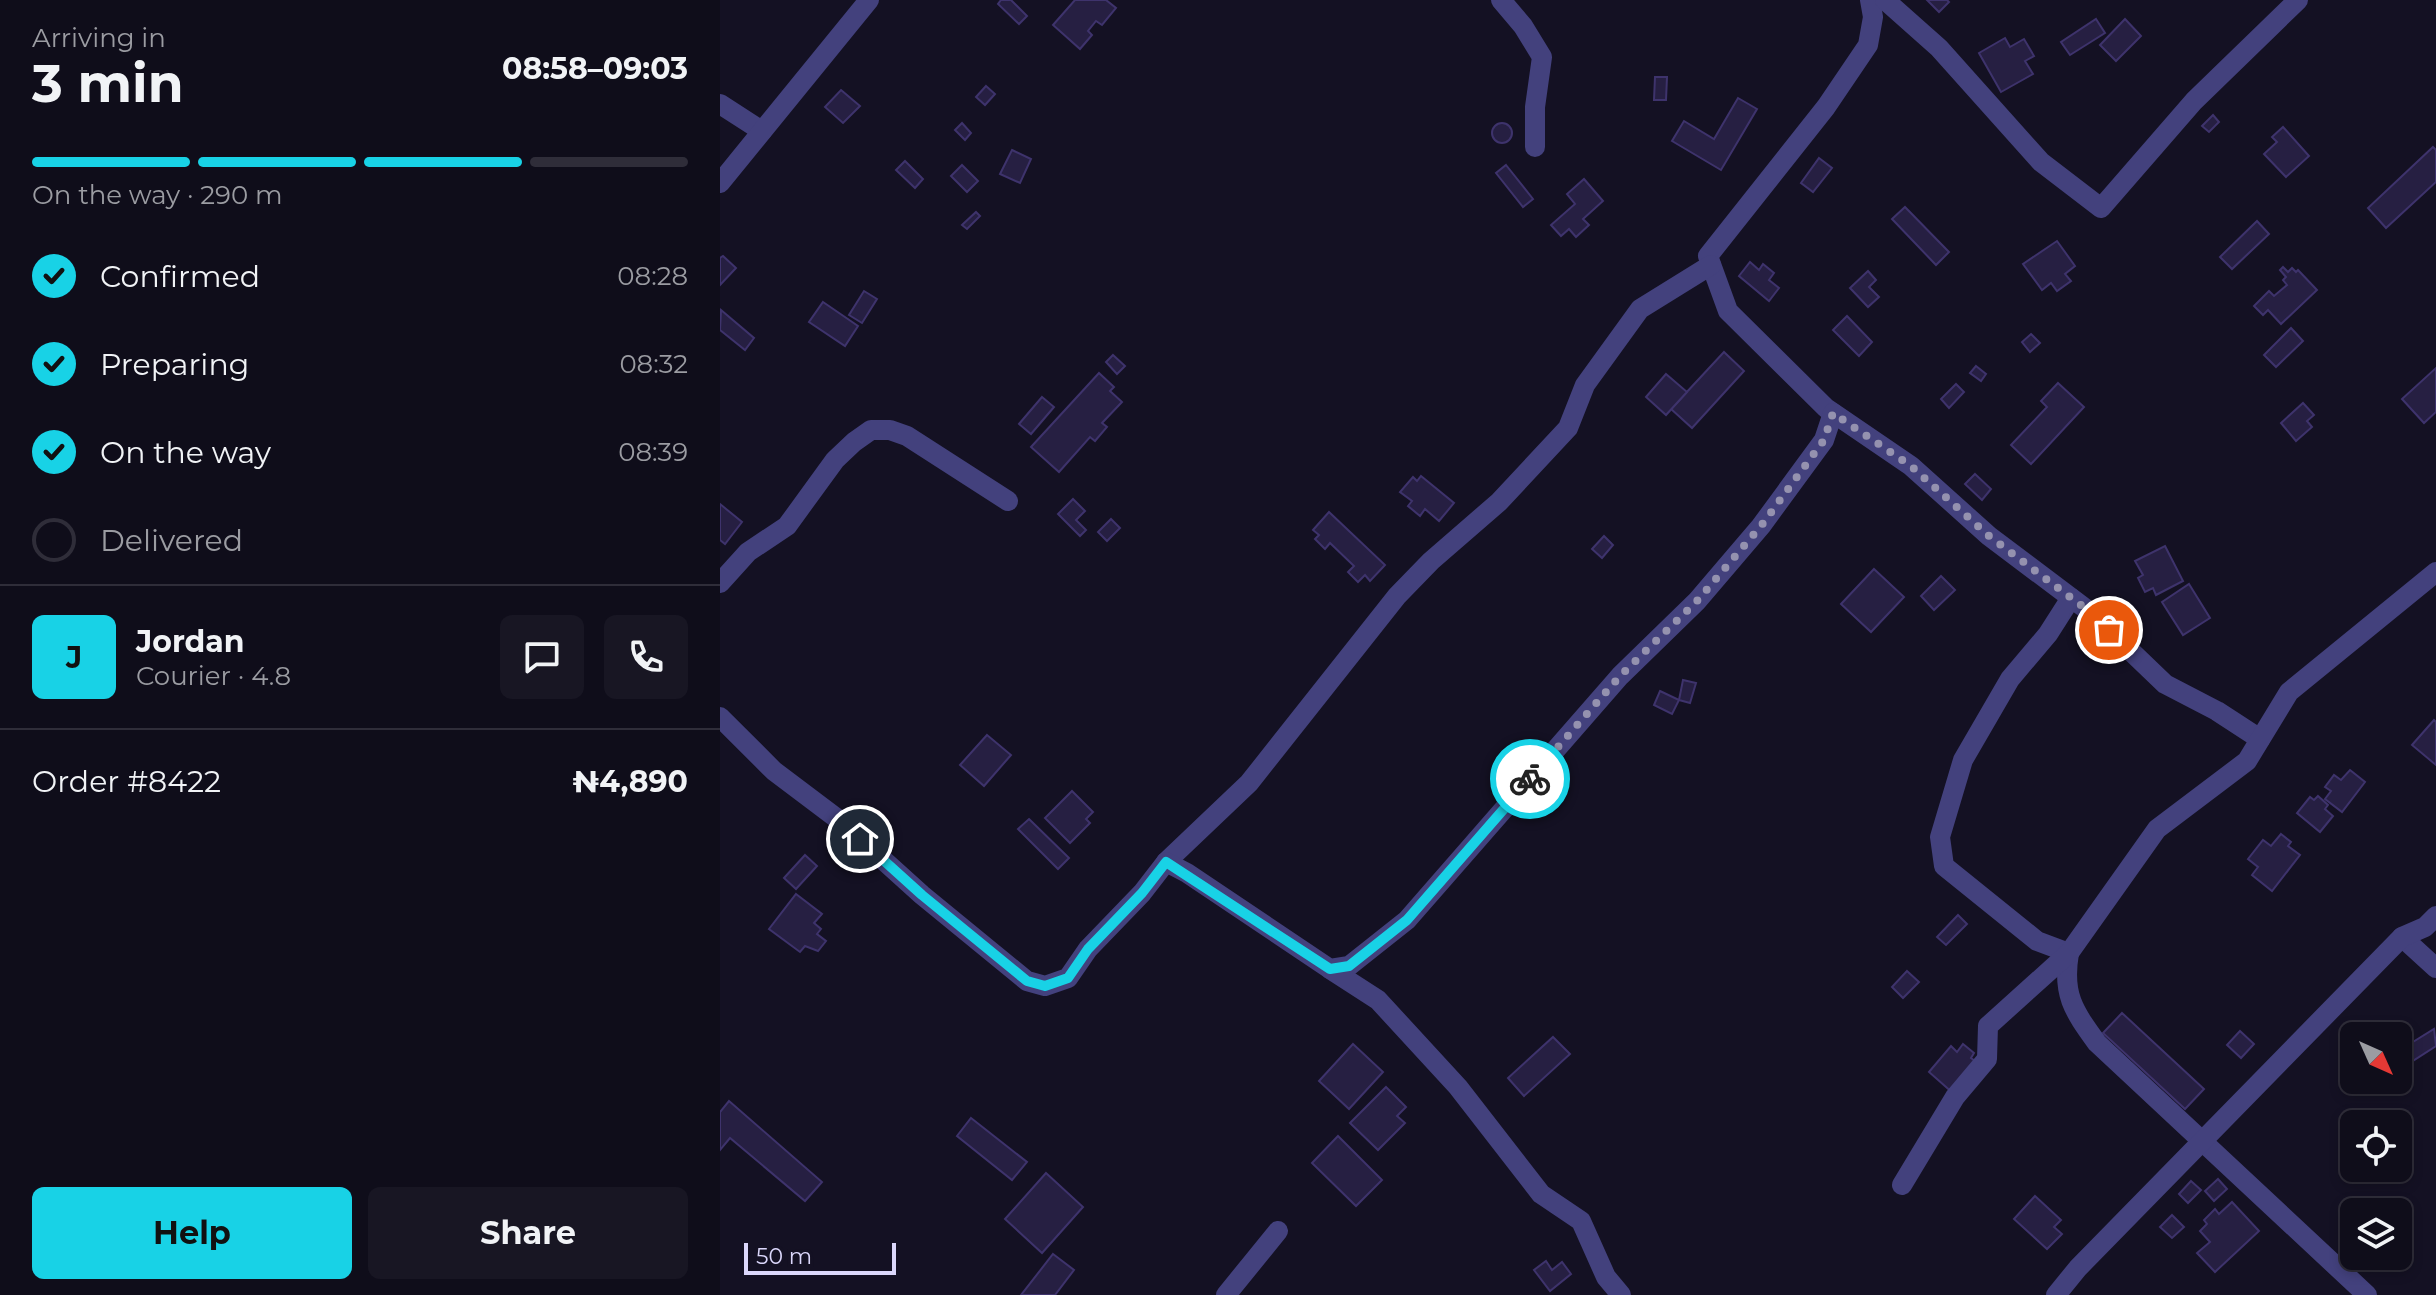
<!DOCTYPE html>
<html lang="en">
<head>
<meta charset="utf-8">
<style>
	:root { --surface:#0f0d1a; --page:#181623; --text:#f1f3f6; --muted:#9b9ca2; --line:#2f2d39; --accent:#18d2e6 }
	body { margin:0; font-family:Montserrat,sans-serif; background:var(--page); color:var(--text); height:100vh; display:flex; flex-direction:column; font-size:30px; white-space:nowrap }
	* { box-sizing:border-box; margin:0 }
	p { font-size:26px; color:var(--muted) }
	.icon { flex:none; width:44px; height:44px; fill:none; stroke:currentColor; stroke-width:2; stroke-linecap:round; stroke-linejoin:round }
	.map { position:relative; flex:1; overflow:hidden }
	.side { display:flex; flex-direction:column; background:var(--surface); width:720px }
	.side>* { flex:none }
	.needle { width:52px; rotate:135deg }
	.controls { position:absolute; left:1620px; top:1022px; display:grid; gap:16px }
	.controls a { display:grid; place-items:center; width:72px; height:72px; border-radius:12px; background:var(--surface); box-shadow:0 4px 12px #0003,0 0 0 2px var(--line); font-size:40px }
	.scale { position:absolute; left:24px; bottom:20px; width:152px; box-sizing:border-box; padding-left:8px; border:4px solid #dbd7fb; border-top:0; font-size:22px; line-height:28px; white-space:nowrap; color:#dbd7fb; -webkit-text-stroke:6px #141123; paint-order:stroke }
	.pin { position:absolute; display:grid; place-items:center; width:68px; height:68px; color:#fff; margin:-34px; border:4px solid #fff; border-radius:50%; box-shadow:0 2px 8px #0007 }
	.courier { position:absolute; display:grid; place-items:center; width:80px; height:80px; margin:-40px; border:6px solid #18d2e6; border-radius:50%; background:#fff; color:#222; box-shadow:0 2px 10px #0007 }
	.head em { font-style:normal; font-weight:700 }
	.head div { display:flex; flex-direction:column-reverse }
	.head { display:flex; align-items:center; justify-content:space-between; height:136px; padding:0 32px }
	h1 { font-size:52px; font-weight:700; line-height:60px }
	.bar { display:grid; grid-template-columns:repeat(4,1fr); gap:12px 8px; align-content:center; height:96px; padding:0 32px }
	.bar i { height:10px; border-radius:6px; background:var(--line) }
	.bar .active { background:var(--accent) }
	.bar p { grid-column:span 4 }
	.line { display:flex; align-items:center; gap:20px; padding:0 32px; border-top:2px solid var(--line) }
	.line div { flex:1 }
	.round { display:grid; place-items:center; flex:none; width:84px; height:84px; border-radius:12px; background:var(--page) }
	ol { padding:0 32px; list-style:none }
	li { display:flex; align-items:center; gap:24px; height:88px }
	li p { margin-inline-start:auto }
	li .icon { padding:8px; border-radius:50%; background:var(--accent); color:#111; stroke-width:4 }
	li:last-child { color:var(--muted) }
	li i { width:44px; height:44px; border:4px solid var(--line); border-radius:50% }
	.button { display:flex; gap:16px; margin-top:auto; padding:16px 32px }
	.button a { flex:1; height:92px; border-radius:12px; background:var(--accent); color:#111; font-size:32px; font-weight:700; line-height:92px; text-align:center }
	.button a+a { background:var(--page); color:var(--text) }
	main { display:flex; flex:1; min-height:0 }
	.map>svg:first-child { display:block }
	.building { fill:#261f42; stroke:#3e336c; stroke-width:2 }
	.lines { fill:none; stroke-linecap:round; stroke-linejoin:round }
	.minor { stroke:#43417d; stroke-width:20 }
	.tertiary { stroke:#43417d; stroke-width:20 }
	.done { stroke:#9592af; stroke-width:8; stroke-dasharray:0 14.4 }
	.route { stroke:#18d2e6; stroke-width:10 }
</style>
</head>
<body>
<main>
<section class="side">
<div class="head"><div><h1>3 min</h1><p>Arriving in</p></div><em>08:58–09:03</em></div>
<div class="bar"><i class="active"></i><i class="active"></i><i class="active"></i><i></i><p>On the way · 290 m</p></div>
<ol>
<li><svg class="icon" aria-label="check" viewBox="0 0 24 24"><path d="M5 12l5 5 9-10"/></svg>Confirmed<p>08:28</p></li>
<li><svg class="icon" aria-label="check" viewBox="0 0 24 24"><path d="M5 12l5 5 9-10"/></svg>Preparing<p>08:32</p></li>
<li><svg class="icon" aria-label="check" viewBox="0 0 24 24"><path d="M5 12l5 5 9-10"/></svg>On the way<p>08:39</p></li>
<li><i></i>Delivered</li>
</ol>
<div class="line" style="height:144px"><b class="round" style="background:var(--accent);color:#111">J</b><div><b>Jordan</b><p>Courier · 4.8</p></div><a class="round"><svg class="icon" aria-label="chat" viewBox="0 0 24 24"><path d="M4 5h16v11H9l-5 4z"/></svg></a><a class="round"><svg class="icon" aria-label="phone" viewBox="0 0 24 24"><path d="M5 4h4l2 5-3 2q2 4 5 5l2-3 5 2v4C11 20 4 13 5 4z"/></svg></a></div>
<div class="line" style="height:104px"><div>Order #8422</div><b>₦4,890</b></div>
<div class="button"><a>Help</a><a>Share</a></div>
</section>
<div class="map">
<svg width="1716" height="1295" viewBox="0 0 1716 1295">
	<rect width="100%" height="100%" fill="#141123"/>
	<g class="building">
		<path d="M281,0H291L307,16L299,24L278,4Z"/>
		<path d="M355,0H386L396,8L382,25L376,21L368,31L372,35L360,49L333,25Z"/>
		<path d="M1207,0H1227L1229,2L1219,12Z"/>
		<path d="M1376,19L1385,33L1350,55L1341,42Z"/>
		<path d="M1405,19L1421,36L1396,61L1380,45Z"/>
		<path d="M1285,38L1290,47L1304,39L1314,56L1305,61L1313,74L1281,92L1259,53Z"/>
		<path d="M935,77H947L946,100H934Z"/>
		<path d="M266,86L275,94L265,105L256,97Z"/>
		<path d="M121,90L140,106L123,123L105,107Z"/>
		<path d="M1018,98L1037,109L1001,170L952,141L964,121L994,139Z"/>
		<path d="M1493,115L1499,122L1489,132L1482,126Z"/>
		<path d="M242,123L251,133L245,140L235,130Z"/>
		<circle cx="782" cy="133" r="10"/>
		<path d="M1563,127L1589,156L1566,177L1544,154L1557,142L1552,137Z"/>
		<path d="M1713,147L1716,150V182L1666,228L1648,208Z"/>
		<path d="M292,150L311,159L300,183L280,174Z"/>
		<path d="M1099,158L1112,168L1093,192L1081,183Z"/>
		<path d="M185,161L203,179L195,188L176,170Z"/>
		<path d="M242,165L258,181L247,192L231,176Z"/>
		<path d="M786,165L813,199L803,207L776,173Z"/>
		<path d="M864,179L883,201L863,219L869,225L856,237L849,229L841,236L831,225L855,204L847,194Z"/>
		<path d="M1185,207L1229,252L1216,265L1172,219Z"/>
		<path d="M256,212L260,216L247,229L242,225Z"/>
		<path d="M1537,221L1549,234L1512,269L1500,257Z"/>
		<path d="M1337,241L1355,266L1345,274L1351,281L1337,291L1331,283L1322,290L1303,264Z"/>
		<path d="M3,256L16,268L0,285V258Z"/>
		<path d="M1030,262L1039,270L1043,264L1054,273L1049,280L1059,288L1049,301L1019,276Z"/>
		<path d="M1563,267L1568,272L1572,268L1576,272L1578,270L1597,290L1561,324L1548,310L1543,315L1534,306L1549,291L1554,296L1567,285L1563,280L1566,277L1560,270Z"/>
		<path d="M1148,271L1156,280L1149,287L1159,297L1148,307L1130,288Z"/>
		<path d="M144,291L157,299L142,323L129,315Z"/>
		<path d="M103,302L138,326L125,346L89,322Z"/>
		<path d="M1,310L34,338L25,350L0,330Z"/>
		<path d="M1127,316L1152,342L1139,356L1113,330Z"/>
		<path d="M1571,328L1583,341L1556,367L1544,355Z"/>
		<path d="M1311,334L1320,343L1310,352L1302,342Z"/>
		<path d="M1004,352L1024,371L972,428L951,409Z"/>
		<path d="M393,355L405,366L397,374L386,362Z"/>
		<path d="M1256,366L1266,374L1261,381L1250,373Z"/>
		<path d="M1716,368V412L1704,423L1682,399Z"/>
		<path d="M379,373L394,387L390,391L402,402L382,423L387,427L375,441L370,437L339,472L311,447Z"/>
		<path d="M946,374L967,392L946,415L926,397Z"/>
		<path d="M1338,383L1364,407L1311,464L1291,445L1327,407L1321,401Z"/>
		<path d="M1236,384L1244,392L1229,408L1221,399Z"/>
		<path d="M322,397L334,407L311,434L299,424Z"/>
		<path d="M1583,403L1594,415L1587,421L1592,427L1576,441L1561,423Z"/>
		<path d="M1255,474L1271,489L1262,500L1245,484Z"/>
		<path d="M701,476L734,503L719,521L705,509L700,516L688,506L692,501L680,492L693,477L697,481Z"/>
		<path d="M353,499L365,511L356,520L366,530L360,536L338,514Z"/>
		<path d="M0,504L22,522L5,544L0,540Z"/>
		<path d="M609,512L665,565L650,581L645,575L638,582L628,572L634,566L610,543L605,549L595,539L599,535L593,530Z"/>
		<path d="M391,519L400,528L387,541L378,532Z"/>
		<path d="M884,536L893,545L882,558L872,549Z"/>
		<path d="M1445,546L1463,581L1436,595L1433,588L1425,592L1418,578L1423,575L1415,561Z"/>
		<path d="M1154,569L1184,597L1151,632L1121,604Z"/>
		<path d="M1221,576L1235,590L1214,610L1201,596Z"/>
		<path d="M1469,584L1490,618L1463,635L1442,602Z"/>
		<path d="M963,680L976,683L970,703L959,700Z"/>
		<path d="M940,691L959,700L952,714L934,705Z"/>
		<path d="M1714,720L1716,722V765L1692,745Z"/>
		<path d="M267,735L291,755L264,786L240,765Z"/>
		<path d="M1630,770L1645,782L1622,812L1605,799L1611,791L1605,787L1614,775L1621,780Z"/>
		<path d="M352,791L373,812L366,819L370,823L350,843L325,818Z"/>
		<path d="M1598,796L1608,805L1605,809L1613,816L1600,832L1577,813L1590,797L1594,800Z"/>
		<path d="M309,819L349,858L338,869L298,829Z"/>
		<path d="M1561,834L1571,842L1568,846L1580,855L1552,891L1532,875L1538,867L1528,859L1543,840L1551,846Z"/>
		<path d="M85,855L97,866L76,889L64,878Z"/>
		<path d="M76,894L102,914L94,923L101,929L97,934L106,941L98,951L85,946L80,952L49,929Z"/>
		<path d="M1238,915L1247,924L1226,945L1217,937Z"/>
		<path d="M1187,971L1199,982L1183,998L1172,987Z"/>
		<path d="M1402,1013L1484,1089L1465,1109L1383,1033Z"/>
		<path d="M1714,1029L1716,1046L1688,1064L1680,1050Z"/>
		<path d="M1520,1031L1534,1044L1521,1058L1507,1045Z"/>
		<path d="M833,1037L850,1054L804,1096L788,1078Z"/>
		<path d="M633,1044L663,1072L629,1109L599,1081Z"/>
		<path d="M1243,1044L1254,1053L1251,1058L1259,1064L1234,1094L1209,1072L1231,1046L1237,1052Z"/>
		<path d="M666,1087L686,1107L677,1116L685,1123L658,1150L630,1123Z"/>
		<path d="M9,1101L102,1182L85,1201L10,1138L0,1150V1112Z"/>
		<path d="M251,1118L307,1162L292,1180L237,1136Z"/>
		<path d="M618,1136L662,1180L636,1206L592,1163Z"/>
		<path d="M326,1173L363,1207L322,1253L285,1219Z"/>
		<path d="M1498,1179L1507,1189L1494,1201L1485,1191Z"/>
		<path d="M1471,1181L1481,1190L1468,1203L1459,1194Z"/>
		<path d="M1315,1196L1341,1220L1334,1227L1342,1234L1327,1249L1294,1219Z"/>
		<path d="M1512,1202L1539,1231L1495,1272L1477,1253L1490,1242L1480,1231L1487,1224L1484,1220L1495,1209L1499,1214Z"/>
		<path d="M1452,1215L1464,1227L1452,1238L1440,1227Z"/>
		<path d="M333,1254L354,1270L335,1295H301Z"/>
		<path d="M826,1261L832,1270L842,1262L851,1274L830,1291L814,1270Z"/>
	</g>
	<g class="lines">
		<g class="minor">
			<path d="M781,0L803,26L822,57L815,107V147"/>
			<path d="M1150,0L1153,17L1148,45L1106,107L988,256L1008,311L1106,408L1191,466L1269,536L1370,612L1445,684L1497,711L1540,739"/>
			<path d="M1165,0L1219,48L1321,162L1381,208L1474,101L1578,0"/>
			<path d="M0,104L42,131"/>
			<path d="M0,583L28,552L67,526L115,460L134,442L151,430H170L187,436L288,501"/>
			<path d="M1351,598L1328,634L1290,679L1243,760L1220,837L1224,866L1317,941L1349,953C1342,994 1353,1010 1377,1043L1647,1295"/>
			<path d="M0,717L54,771L119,820L202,895L307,981L325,986L348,978L368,949L422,893L446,862L529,783L677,596L711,561L779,502L848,428L865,385L920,309L991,265"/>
			<path d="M446,862L467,873L610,969L629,966L687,920L900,676L977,601L1041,526L1104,440L1113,413"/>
			<path d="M1682,937L1716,968"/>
			<path d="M610,969L658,1000L738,1087L821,1194L861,1221L886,1277L901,1295"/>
			<path d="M1182,1185L1235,1097L1267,1059L1268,1026L1349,953L1437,829L1527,761L1569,692L1716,572"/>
			<path d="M506,1295L558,1231"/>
			<path d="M1336,1295L1358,1268L1682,937L1705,927L1716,916"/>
		</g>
		<path class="tertiary" d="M0,183L149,0"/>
	</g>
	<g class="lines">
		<path class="done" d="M810,779L900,676L977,601L1041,526L1104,440L1113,413L1191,466L1269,536L1370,612L1389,630"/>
		<path class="route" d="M140,839L202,895L307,981L325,986L348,978L368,949L422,893L446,862L610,969L629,966L687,920L810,779"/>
	</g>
</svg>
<div class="controls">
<a><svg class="needle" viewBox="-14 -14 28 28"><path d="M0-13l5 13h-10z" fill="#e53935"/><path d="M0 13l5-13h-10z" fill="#9b9ca2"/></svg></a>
<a><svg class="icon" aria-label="locate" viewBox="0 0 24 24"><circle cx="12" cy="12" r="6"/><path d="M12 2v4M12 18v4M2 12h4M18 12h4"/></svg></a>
<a><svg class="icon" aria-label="layers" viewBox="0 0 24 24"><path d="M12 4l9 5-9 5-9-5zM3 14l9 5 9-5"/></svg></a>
</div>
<div class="scale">50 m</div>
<div class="pin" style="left:1389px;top:630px;background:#ea580c"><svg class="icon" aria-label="bag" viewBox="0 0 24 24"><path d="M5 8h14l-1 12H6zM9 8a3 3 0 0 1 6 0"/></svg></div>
<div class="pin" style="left:140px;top:839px;background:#1f2937"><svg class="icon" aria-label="home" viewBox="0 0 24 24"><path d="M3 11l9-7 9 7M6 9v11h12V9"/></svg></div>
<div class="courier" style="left:810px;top:779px"><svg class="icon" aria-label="bike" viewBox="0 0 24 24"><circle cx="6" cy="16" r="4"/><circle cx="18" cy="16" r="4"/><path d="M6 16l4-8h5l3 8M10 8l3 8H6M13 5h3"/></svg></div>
</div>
</main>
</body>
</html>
